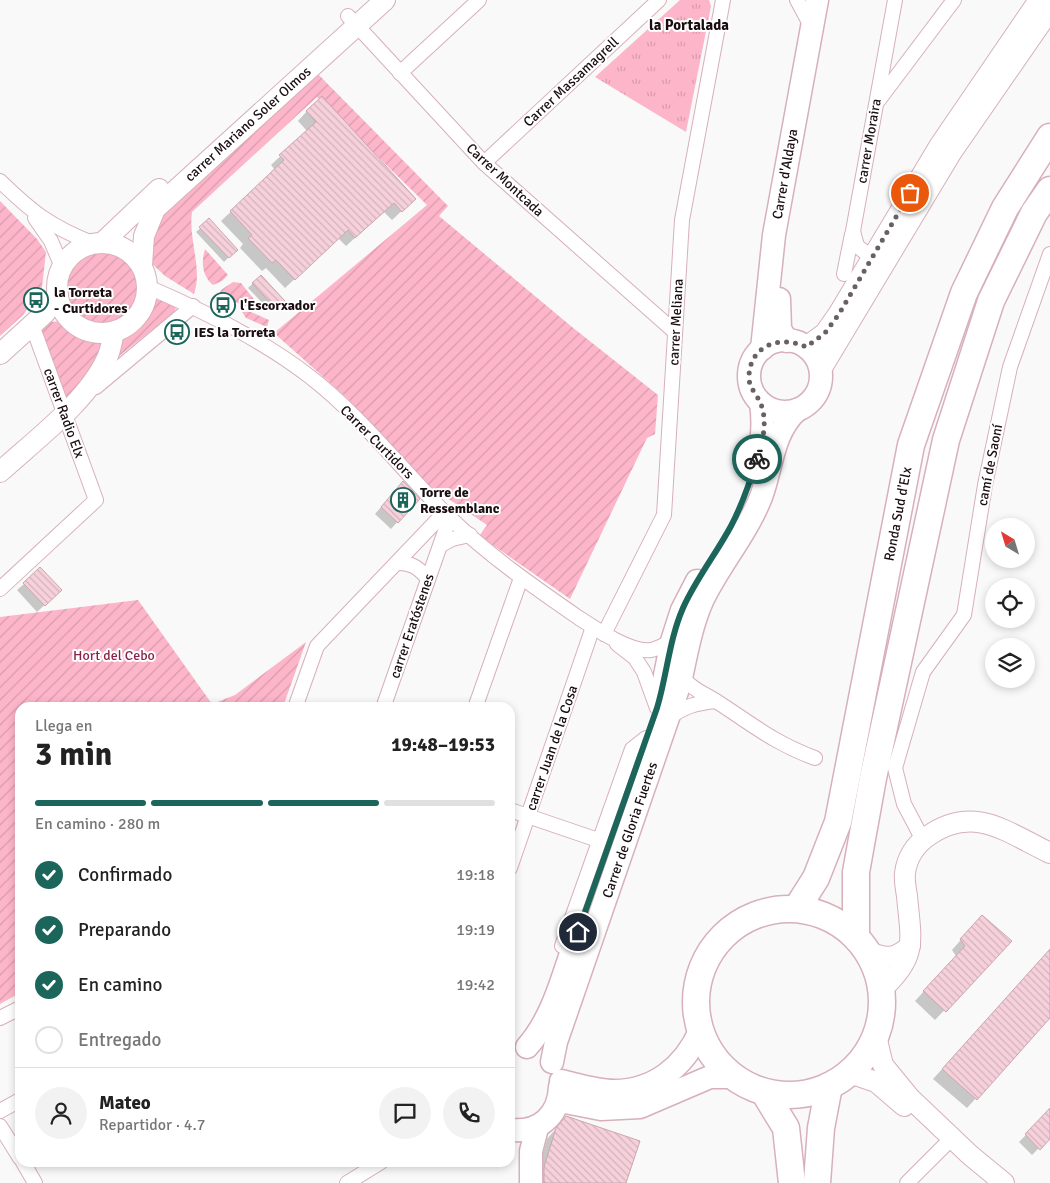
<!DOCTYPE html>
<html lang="es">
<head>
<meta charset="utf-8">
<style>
	:root { --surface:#fff; --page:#f2f2f2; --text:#222; --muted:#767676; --line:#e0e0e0; --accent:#1b655b }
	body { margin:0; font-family:Signika,sans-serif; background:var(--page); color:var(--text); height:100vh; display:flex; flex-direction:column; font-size:19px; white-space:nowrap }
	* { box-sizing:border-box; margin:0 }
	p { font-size:16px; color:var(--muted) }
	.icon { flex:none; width:28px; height:28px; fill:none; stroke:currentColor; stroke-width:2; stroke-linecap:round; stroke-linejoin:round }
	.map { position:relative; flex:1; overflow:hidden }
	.drawer { position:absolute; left:15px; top:702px; width:500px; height:465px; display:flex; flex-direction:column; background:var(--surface); border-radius:15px; box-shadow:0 2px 8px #0003 }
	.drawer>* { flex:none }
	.needle { width:32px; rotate:322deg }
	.tools { position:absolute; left:985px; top:518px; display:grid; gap:10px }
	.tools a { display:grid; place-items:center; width:50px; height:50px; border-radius:50%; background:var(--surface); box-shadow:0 2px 8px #0003; font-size:25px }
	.pin { position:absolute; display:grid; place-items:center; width:42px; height:42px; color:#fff; margin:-21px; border:2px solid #fff; border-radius:50%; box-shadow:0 1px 5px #0007 }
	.courier { position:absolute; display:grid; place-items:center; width:50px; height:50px; margin:-25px; border:4px solid #1b655b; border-radius:50%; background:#fff; color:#222; box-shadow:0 1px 6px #0007 }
	.summary em { font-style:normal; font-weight:700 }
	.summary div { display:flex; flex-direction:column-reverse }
	.summary { display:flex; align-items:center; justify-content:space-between; height:85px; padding:0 20px }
	h1 { font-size:32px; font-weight:700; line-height:38px }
	.bar { display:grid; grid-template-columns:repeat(4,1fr); gap:8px 5px; align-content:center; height:60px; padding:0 20px }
	.bar i { height:6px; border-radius:4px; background:var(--line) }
	.bar .current { background:var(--accent) }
	.bar p { grid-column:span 4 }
	.line { display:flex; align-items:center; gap:12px; padding:0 20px; border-top:1px solid var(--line) }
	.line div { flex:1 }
	.round { display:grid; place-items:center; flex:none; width:52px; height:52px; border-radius:26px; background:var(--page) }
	ol { padding:0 20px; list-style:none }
	li { display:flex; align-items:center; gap:15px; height:55px }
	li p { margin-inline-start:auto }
	li .icon { padding:5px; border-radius:50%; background:var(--accent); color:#fff; stroke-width:4 }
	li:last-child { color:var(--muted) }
	li i { width:28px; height:28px; border:2px solid var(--line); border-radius:50% }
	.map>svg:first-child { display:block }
	.grass { fill:url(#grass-tufts) }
	.garden { fill:url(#garden-furrows) }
	.shadow { fill:#0003 }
	.building { fill:url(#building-back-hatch); stroke:#cda6b0 }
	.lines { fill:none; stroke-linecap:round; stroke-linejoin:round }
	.street-casing { stroke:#d7b0ba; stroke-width:16 }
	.secondary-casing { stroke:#d7b0ba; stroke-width:22 }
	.primary-casing { stroke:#d7b0ba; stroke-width:25 }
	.highway-casing { stroke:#d7b0ba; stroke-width:29 }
	.street { stroke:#fff; stroke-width:14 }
	.secondary { stroke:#fff; stroke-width:20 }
	.primary { stroke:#fff; stroke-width:22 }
	.highway { stroke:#fff; stroke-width:26 }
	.done { stroke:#686062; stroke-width:5; stroke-dasharray:0 9 }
	.route { stroke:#1b655b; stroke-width:6 }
	.labels { text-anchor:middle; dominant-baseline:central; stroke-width:4; stroke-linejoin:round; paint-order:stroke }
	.street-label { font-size:14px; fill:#1a0d11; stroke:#fff }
	.poi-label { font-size:14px; font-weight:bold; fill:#1a0d11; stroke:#fff; text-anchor:start }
	.park-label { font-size:14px; fill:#87234b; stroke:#fff }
	.neighbourhood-label { font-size:15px; font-weight:bold; fill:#1a0d11; stroke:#fff }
</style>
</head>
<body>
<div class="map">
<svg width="1050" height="1183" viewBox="0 0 1050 1183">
	<defs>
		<pattern id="grass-tufts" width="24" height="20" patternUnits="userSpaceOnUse" patternTransform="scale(1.25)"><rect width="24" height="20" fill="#fdb6c9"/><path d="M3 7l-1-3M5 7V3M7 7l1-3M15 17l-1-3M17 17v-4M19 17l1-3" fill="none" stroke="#d89bac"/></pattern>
		<pattern id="garden-furrows" width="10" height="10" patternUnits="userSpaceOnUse" patternTransform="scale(1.25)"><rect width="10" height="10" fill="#fdb6c9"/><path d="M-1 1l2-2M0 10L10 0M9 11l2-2" fill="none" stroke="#d89bac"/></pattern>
		<pattern id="building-back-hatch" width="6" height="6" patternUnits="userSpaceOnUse" patternTransform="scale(1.25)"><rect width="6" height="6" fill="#f6d1db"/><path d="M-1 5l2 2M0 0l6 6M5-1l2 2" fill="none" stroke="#d2b2bb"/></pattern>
	</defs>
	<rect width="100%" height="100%" fill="#f9f9f9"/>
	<path class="grass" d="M680,0H709L711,6L686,132L595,77Z"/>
	<g class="garden">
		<path d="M314,70L448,206L439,216L572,327L658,395L655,434L647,438L570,599L487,541L480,535L487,525L425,483L347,398L274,333L427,205L317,97L192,212C188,239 203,269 194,294L165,276L149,261L154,220Z"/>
		<path d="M0,201L37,239L46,252L42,287L23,315L0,336Z"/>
		<path d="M205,249L228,275L222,281L213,285C202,276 201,262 205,249Z"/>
		<path d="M103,251C110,253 119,255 125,259C144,272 145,302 128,317C82,359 26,259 103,251Z"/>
		<path d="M233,282L241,283L257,303L249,307L219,296L221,290Z"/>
		<path d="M155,299L176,305L175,312L109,364L120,340L139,326L151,312Z"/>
		<path d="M242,312H251L269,320L267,327L246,318Z"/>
		<path d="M64,321L89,339L103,341L92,370L64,401L39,327L50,322Z"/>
		<path d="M138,600L212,704L235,695L306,642L283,707L20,708V993L0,1004V617Z"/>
	</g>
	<g class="shadow">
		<path d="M307,111L405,208L392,220L384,212L346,246L338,238L285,288L266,268L262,271L240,248L243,244L221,221L275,170L271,165L307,131L298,121Z"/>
		<path d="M209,220L236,250L224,262L196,232Z"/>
		<path d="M261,276L283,301L271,312L248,288Z"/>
		<path d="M403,482L418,499L391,529L375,514Z"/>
		<path d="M24,584L53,597L37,612L17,590Z"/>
		<path d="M973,926L1010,941L935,1020L915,1001L956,956L952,950Z"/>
		<path d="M1050,950V1016L967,1108L933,1079Z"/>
		<path d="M1050,1110V1137L1032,1155L1019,1142Z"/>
		<path d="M566,1117L624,1183H535L547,1139Z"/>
	</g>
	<g class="building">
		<path d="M322,96L416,199L402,212L394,203L355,238L348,230L295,280L276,260L272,263L248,238L252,235L230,211L284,160L279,155L316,122L306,111Z"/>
		<path d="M209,218L238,250L229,258L199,227Z"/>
		<path d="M261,275L285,301L276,309L252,283Z"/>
		<path d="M403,481L420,499L398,523L381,507Z"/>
		<path d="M40,567L62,590L45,606L23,583Z"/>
		<path d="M982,915L1012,941L946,1012L923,991L965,946L960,939Z"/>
		<path d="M1050,949V1018L977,1100L942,1069Z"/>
		<path d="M1050,1108V1139L1040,1150L1025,1134Z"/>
		<path d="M566,1116L640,1141L626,1183H544V1167L556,1128Z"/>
	</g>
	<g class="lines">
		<defs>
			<g id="street">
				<path d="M797,0L811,26"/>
				<path d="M348,16L484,163L675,332"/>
				<path d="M400,73L479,0"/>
				<path d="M878,101L954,0"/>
				<path d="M484,163L659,0"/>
				<path d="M0,181C34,214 50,226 94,244"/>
				<path d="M35,218L51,241L62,267"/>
				<path d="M871,257L857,246L853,231L895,0"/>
				<path d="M844,274L852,234"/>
				<path d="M148,287C204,311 261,339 309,376C361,416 402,470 448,516C488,555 534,587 579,618C596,629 631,653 651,650C658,649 665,644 672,641"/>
				<path d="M96,387L193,306"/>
				<path d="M441,545L452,539L470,535"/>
				<path d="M397,563C411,562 419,568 428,579"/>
				<path d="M0,589L96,500L32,325"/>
				<path d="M604,634L664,515L682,220L723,0"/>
				<path d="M617,644L635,658L644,672L657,708"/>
				<path d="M682,677C694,691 704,693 719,703C753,725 776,744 815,758"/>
				<path d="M295,708L317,646L445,512"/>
				<path d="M383,708L450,517"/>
				<path d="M475,708L521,578"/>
				<path d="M669,718C684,706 697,703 716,701"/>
				<path d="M510,810L598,840"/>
				<path d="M923,840L904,804L895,768L923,672L964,615L985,485L1010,367L1050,254"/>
				<path d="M510,868L593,627"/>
				<path d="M562,946L632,749L646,738"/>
				<path d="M0,1018L20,1008"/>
				<path d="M0,1111L20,1100"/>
				<path d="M0,1126L20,1158"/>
				<path d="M23,1162L35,1183"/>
				<path d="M347,1183L381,1162"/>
				<path d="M907,1183L952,1138"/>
			</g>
			<g id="secondary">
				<path d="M102,243L159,189"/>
				<circle cx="102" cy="288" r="45"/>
				<path d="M142,265L144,236L155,209L385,0"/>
				<path d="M806,347L825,333L839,313L940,145L1039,0"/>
				<path d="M0,354L45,313L58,295"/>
				<path d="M820,371L951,153L1050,10"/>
				<path d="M0,472C35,440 88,401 107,358C111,350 112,340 114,332"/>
				<path d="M870,952C887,960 896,958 910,946"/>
				<path d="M882,989C918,956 911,941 907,896C906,889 904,881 905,873C907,858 915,845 928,836C974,804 1006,832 1050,853"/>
				<path d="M876,1036L883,1065L910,1098L970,1155L1004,1183"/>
				<path d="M850,1073L876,1082L904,1106"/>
			</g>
			<g id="primary">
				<path d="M779,299L780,329L787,341"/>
				<circle cx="785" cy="376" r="36"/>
				<path d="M762,349L774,235L817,0"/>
				<path d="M757,461C763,441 764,424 761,403"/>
				<path d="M662,690L672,641L682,610L697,581"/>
				<path d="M527,1047C554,1017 564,971 578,933"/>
				<path d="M552,1062L556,1042L680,683C686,655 691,626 702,601C719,565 746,535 761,497C772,468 772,433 797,410"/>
				<path d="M561,1081C578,1085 596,1091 614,1091C654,1091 684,1067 700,1031"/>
				<path d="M560,1101L601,1109L640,1107L710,1077H733"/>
				<path d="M510,1130C539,1133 559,1116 560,1087"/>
				<path d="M531,1183V1151L537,1128"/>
			</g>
			<g id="highway">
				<path d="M797,908L816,878L838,822L911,445L964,293L1005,208L1050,137"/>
				<circle cx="789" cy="1002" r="93"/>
				<path d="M856,935V872L873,778L946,440L991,301L1034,213L1050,190"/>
				<path d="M764,1092L786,1128L792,1183"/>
				<path d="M817,1183L821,1128L829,1086"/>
			</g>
		</defs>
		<use href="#street" class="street-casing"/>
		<use href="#secondary" class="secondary-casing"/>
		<use href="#primary" class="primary-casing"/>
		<use href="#highway" class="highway-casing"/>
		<use href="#street" class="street"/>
		<use href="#secondary" class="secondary"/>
		<use href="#primary" class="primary"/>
		<use href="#highway" class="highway"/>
	</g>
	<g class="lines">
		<path class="done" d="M757,459C763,443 768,419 760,402C756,393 748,387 749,375C751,344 782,335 806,347L825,333L839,314L910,193"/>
		<path class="route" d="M578,932L657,708C667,675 669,640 683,608C696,579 716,554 731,526C742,505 750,482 757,459"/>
	</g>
	<defs>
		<symbol id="bus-ring" viewBox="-11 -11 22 22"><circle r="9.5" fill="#fff" stroke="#1b655b" stroke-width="1.5"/><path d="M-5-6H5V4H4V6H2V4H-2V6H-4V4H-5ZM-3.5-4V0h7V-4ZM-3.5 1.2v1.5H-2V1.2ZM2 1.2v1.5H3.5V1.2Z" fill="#1b655b"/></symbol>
		<symbol id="building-ring" viewBox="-11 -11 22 22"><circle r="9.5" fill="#fff" stroke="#1b655b" stroke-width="1.5"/><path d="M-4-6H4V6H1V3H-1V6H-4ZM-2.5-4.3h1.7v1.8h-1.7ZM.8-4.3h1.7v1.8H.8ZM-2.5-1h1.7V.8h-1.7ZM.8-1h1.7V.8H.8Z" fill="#1b655b"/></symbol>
	</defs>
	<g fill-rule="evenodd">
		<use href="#bus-ring" x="22" y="286" width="28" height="28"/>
		<use href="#bus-ring" x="209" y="291" width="28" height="28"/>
		<use href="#bus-ring" x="163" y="318" width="28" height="28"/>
		<use href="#building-ring" x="389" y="486" width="28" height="28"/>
	</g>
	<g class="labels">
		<g class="street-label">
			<text transform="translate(571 82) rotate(-43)">Carrer Massamagrell</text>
			<text transform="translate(248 124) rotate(-42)">carrer Mariano Soler Olmos</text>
			<text transform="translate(869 141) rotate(-80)">carrer Moraira</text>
			<text transform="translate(785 174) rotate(-80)">Carrer d'Aldaya</text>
			<text transform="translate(505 180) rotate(43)">Carrer Montcada</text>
			<text transform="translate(676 322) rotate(-87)">carrer Meliana</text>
			<text transform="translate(64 413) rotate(70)">carrer Radio Elx</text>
			<text transform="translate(377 442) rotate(45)">Carrer Curtidors</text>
			<text transform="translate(990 465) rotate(-79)">camí de Saoní</text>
			<text transform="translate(898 514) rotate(-79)">Ronda Sud d'Elx</text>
			<text transform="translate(412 626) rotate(-71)">carrer Eratóstenes</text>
			<text transform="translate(552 748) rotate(-71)">carrer Juan de la Cosa</text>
			<text transform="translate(630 830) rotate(-71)">Carrer de Gloria Fuertes</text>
		</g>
		<g class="poi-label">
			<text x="54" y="292">la Torreta<tspan x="54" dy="16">- Curtidores</tspan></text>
			<text x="240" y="305">l'Escorxador</text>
			<text x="194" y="332">IES la Torreta</text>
			<text x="420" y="492">Torre de<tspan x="420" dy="16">Ressemblanc</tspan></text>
		</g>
		<g class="park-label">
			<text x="114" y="655">Hort del Cebo</text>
		</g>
		<g class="neighbourhood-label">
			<text x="689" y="25">la Portalada</text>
		</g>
	</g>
</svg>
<div class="tools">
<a><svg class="needle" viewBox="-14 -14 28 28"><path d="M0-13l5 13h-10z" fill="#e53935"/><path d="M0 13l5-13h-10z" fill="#767676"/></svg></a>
<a><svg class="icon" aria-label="locate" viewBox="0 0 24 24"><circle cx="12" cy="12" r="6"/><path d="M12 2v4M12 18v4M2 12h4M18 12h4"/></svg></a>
<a><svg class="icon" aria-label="layers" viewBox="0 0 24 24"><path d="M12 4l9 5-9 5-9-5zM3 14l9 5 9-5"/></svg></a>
</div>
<div class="pin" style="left:910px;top:193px;background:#ea580c"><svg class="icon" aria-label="bag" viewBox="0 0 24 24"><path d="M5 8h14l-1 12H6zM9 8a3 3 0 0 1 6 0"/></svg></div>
<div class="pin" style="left:578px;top:932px;background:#1f2937"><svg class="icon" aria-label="home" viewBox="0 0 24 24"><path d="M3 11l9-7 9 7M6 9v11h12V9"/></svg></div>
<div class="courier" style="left:757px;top:459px"><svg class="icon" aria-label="bike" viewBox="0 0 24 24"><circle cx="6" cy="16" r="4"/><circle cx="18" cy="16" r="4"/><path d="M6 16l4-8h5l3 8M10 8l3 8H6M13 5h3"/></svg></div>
<section class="drawer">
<div class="summary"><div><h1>3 min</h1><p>Llega en</p></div><em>19:48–19:53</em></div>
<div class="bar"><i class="current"></i><i class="current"></i><i class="current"></i><i></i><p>En camino · 280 m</p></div>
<ol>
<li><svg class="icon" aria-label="check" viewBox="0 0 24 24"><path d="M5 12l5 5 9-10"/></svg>Confirmado<p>19:18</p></li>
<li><svg class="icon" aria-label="check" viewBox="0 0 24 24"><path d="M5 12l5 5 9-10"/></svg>Preparando<p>19:19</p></li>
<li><svg class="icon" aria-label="check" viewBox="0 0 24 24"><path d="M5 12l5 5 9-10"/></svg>En camino<p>19:42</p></li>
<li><i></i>Entregado</li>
</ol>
<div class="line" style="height:90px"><a class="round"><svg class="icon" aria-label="person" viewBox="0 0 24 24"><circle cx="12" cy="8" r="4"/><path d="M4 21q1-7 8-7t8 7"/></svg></a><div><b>Mateo</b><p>Repartidor · 4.7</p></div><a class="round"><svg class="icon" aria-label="chat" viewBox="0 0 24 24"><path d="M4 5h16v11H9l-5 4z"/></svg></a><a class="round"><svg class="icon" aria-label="phone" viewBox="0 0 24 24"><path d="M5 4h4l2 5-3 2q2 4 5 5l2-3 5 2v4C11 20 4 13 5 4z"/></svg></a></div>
</section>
</div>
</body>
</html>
